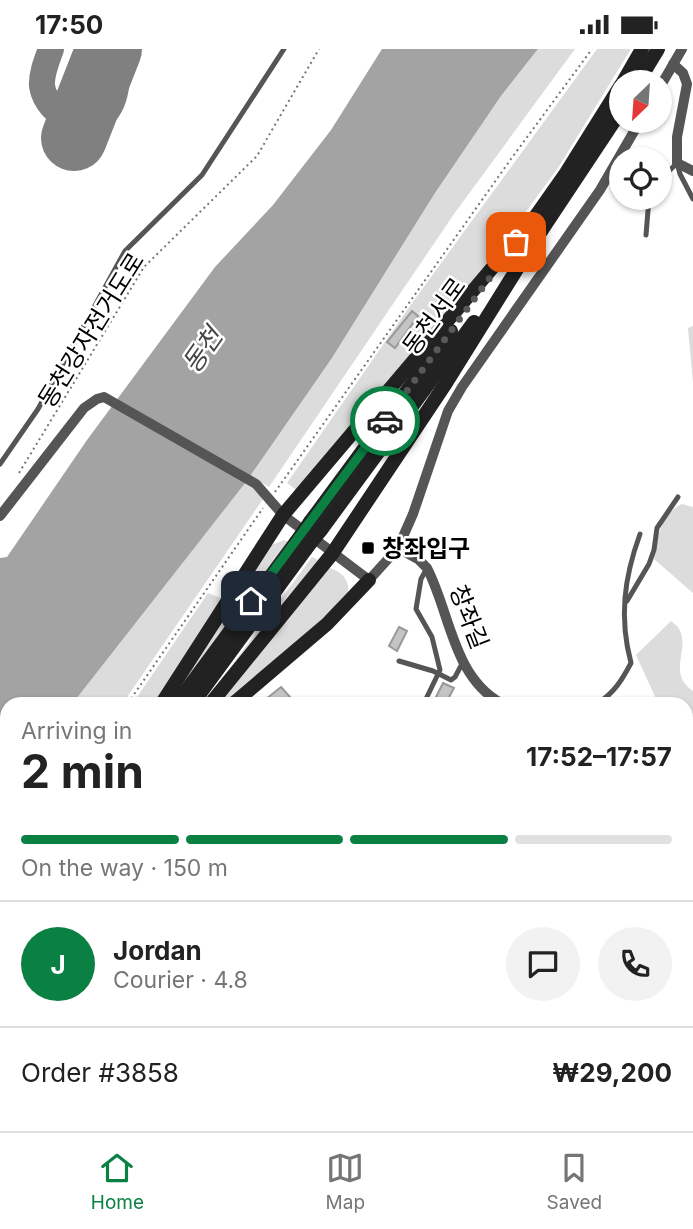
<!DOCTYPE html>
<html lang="en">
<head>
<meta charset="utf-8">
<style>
	:root { --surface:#fff; --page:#f2f2f2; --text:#222; --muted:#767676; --line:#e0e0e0; --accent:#0b8043 }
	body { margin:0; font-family:Inter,"Noto Sans KR",sans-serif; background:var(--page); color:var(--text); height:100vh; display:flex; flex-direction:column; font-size:26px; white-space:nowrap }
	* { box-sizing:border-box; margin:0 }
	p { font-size:23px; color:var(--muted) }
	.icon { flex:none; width:38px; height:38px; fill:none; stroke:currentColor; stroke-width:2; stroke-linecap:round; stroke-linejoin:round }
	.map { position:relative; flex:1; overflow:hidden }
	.sheet { position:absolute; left:0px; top:648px; width:693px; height:436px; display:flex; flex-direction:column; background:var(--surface); border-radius:21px 21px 0 0; box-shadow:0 2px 5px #0004 }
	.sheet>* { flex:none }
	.needle { width:46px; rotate:205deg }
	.controls { position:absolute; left:609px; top:21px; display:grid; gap:14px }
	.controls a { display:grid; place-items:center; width:63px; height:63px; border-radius:50%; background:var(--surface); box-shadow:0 2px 5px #0004; font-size:35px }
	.pin { position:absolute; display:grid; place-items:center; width:60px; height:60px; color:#fff; margin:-30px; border-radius:14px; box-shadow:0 4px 10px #0006 }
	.courier { position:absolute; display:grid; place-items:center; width:70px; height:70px; margin:-35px; border:5px solid #0b8043; border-radius:50%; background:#fff; color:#222; box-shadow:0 2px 9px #0007 }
	.headline em { font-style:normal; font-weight:700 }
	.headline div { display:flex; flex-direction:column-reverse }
	.headline { display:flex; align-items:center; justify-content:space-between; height:119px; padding:0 21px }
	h1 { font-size:46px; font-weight:700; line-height:52px }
	.bar { display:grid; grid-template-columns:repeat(4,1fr); gap:10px 7px; align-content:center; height:84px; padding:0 21px }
	.bar i { height:9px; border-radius:5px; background:var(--line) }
	.bar .selected { background:var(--accent) }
	.bar p { grid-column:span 4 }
	.line { display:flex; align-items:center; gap:18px; padding:0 21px; border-top:2px solid var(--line) }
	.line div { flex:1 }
	.round { display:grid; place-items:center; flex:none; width:74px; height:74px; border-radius:37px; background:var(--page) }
	.status { display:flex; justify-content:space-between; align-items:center; height:49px; padding:0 35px; background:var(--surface); direction:ltr }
	.status svg { height:19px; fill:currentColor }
	.dock { display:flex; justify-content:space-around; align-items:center; height:98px; border-top:2px solid var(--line); background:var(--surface); font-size:19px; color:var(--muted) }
	.dock a { display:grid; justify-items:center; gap:4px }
	.dock .selected { color:var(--accent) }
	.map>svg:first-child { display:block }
	.green { fill:#dcdcdc }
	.water { fill:#a3a3a3 }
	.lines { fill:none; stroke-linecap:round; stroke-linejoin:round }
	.taxiway { stroke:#808080; stroke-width:26 }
	.runway { stroke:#808080; stroke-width:66 }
	.building { fill:#c4c4c4; stroke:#999; stroke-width:2 }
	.path { stroke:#777; stroke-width:2; stroke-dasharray:2 3.5; stroke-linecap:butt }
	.lane { stroke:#555; stroke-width:5 }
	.street { stroke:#555; stroke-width:10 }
	.secondary { stroke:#222; stroke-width:14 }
	.secondary-bridge { stroke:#222; stroke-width:14 }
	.done { stroke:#595959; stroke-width:7; stroke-dasharray:0 12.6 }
	.route { stroke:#0b8043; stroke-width:9 }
	.poi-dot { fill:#000; stroke:#fff; stroke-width:2.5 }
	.labels { text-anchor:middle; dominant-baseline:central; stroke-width:5; stroke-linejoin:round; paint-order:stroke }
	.street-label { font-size:24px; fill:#000; stroke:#fff }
	.poi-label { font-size:24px; font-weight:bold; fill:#000; stroke:#fff; text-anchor:start }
	.water-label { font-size:26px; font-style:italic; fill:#444; stroke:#fff }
</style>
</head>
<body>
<div class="status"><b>17:50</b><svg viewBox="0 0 49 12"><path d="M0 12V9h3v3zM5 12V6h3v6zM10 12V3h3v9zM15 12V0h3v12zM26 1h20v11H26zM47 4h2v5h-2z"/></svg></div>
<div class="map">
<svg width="693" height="1082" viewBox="0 0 693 1082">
	<rect width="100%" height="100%" fill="#fff"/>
	<g class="green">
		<path d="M538,0H575L454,165L269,438L260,433L263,450L123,654H73L246,433L332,309L435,144L501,47Z"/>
		<path d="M597,0H631L558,119L522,168L473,232L296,441L287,434L412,254Z"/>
		<path d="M693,277V334L688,279Z"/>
		<path d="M682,455L693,458V544L654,510C658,488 660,466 682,455Z"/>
		<path d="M284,491L289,493L181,638L190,618L269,497Z"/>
		<path d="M312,508L318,511L207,654H204Z"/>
		<path d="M330,519C345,524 352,535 346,549L227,654H217Z"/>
		<path d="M208,544L224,550L158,654H133Z"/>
		<path d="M671,572C674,575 678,577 679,580C691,600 666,624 693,642V990L686,987V654H658L636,606Z"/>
		<path d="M7,750V840L0,852V761Z"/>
		<path d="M7,857V893L0,905V869Z"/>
		<path d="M686,1019L693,1020V1082H652V1076H686Z"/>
		<path d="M169,1076H415L411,1082H167Z"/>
	</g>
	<path class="water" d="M382,0H538L501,47L435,144L332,309L246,433L73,654H7V750L0,761V509L7,508L87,391L215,218L273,156L331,81Z"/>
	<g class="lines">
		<path class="taxiway" d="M51,0C47,11 41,25 42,37C47,69 96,91 112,53C119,37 116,18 118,0"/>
		<path class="runway" d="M74,89L109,0"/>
	</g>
	<g class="building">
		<path d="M412,262L418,267L395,299L387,293Z"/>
		<path d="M399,578L407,582L397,602L389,597Z"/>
		<path d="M443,634L454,639L446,654L435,650Z"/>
		<path d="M281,638L291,649L284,654H261Z"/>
	</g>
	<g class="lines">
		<g class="path">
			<path d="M19,424L144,218L257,107L319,0"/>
			<path d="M275,443L511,110L592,0"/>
			<path d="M128,654L263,459"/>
			<path d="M0,861L7,849"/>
			<path d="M55,1082V1076"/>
			<path d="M414,1082L418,1076"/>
		</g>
		<g class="lane">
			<path d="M660,131L677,114L680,125L693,150"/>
			<path d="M646,186L649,149"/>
			<path d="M0,415L38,360L125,202L202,126L284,0"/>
			<path d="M627,552L649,515L654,501L657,479L678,448"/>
			<path d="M399,612L433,622L451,631L455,628L463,613"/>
			<path d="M424,654L440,621L432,588L416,560L421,530L427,519"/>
			<path d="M598,654C614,644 622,631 631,614C619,569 624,529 640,485"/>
			<path d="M87,1082V1076"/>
			<path d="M122,1082L126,1076"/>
		</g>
		<g class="street">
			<path d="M673,15L683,24L687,35L677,88V114L693,122"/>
			<path d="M660,38L682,0"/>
			<path d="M0,467L84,359L97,350L104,348L256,435L283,466L369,531L398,499L413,465L448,362L462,338L600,141L640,72"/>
			<path d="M398,499L418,510L427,519C450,563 453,628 501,654"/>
			<path d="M686,1015L693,1017"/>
			<path d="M514,1076L515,1082"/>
			<path d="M574,1082L576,1076"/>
		</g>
		<g class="secondary">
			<path d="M623,33L642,0"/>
			<path d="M638,33L658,0"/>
			<path d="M528,178L566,124L621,36"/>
			<path d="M538,187L621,62"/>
			<path d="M310,473L451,282"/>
			<path d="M321,481L474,273"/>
			<path d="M162,654L283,466L532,172"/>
			<path d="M177,654L296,493"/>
			<path d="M193,654L306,500"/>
			<path d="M211,654L332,505L446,334L542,180"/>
			<path d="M234,654L327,575L369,531"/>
			<path d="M0,919L7,908"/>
			<path d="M0,945L7,934"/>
			<path d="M76,1082V1076"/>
		</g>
		<g class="secondary-bridge">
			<path d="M296,493L310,473"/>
			<path d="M306,500L321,481"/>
		</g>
	</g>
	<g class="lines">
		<path class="done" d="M385,372L516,193"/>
		<path class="route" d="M251,552L385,372"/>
	</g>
	<rect class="poi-dot" x="361" y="492" width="14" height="14" rx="3.5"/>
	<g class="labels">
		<g class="street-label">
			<text transform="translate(434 267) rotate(-54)">동천서로</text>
			<text transform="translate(91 281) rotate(-58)">동천강자전거도로</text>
			<text transform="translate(469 568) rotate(69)">창좌길</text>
		</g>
		<g class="poi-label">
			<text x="382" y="499">창좌입구</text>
		</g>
		<g class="water-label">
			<text transform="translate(202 301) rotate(-55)">동천</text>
		</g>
	</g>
</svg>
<div class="controls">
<a><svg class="needle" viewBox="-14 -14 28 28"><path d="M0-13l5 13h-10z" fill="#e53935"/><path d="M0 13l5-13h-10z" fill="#767676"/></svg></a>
<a><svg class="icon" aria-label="locate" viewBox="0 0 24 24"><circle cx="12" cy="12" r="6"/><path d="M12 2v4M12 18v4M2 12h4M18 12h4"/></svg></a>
</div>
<div class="pin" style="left:516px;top:193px;background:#ea580c"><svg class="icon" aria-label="bag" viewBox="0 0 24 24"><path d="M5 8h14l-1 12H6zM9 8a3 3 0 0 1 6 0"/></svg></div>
<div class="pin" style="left:251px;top:552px;background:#1f2937"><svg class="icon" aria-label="home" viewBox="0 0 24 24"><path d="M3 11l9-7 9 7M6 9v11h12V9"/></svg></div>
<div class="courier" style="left:385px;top:372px"><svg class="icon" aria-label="car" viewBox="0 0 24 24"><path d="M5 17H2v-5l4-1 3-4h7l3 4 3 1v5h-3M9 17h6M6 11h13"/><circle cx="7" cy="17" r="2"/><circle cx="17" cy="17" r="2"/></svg></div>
<section class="sheet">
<div class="headline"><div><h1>2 min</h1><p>Arriving in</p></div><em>17:52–17:57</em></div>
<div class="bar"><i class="selected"></i><i class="selected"></i><i class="selected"></i><i></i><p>On the way · 150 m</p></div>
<div class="line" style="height:126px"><b class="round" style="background:var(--accent);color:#fff">J</b><div><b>Jordan</b><p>Courier · 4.8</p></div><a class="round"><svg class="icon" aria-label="chat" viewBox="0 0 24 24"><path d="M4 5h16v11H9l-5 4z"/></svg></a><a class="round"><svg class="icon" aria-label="phone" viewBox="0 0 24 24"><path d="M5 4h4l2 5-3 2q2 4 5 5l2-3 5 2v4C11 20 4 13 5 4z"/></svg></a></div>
<div class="line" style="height:91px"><div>Order #3858</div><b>₩29,200</b></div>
</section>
</div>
<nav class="dock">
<a class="selected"><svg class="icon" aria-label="home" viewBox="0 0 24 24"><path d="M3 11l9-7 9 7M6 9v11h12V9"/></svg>Home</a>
<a><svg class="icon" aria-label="map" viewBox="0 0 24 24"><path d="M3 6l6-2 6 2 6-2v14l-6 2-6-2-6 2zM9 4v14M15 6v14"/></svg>Map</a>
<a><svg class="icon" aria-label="saved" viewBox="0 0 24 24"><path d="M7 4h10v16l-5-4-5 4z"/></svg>Saved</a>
</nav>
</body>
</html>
